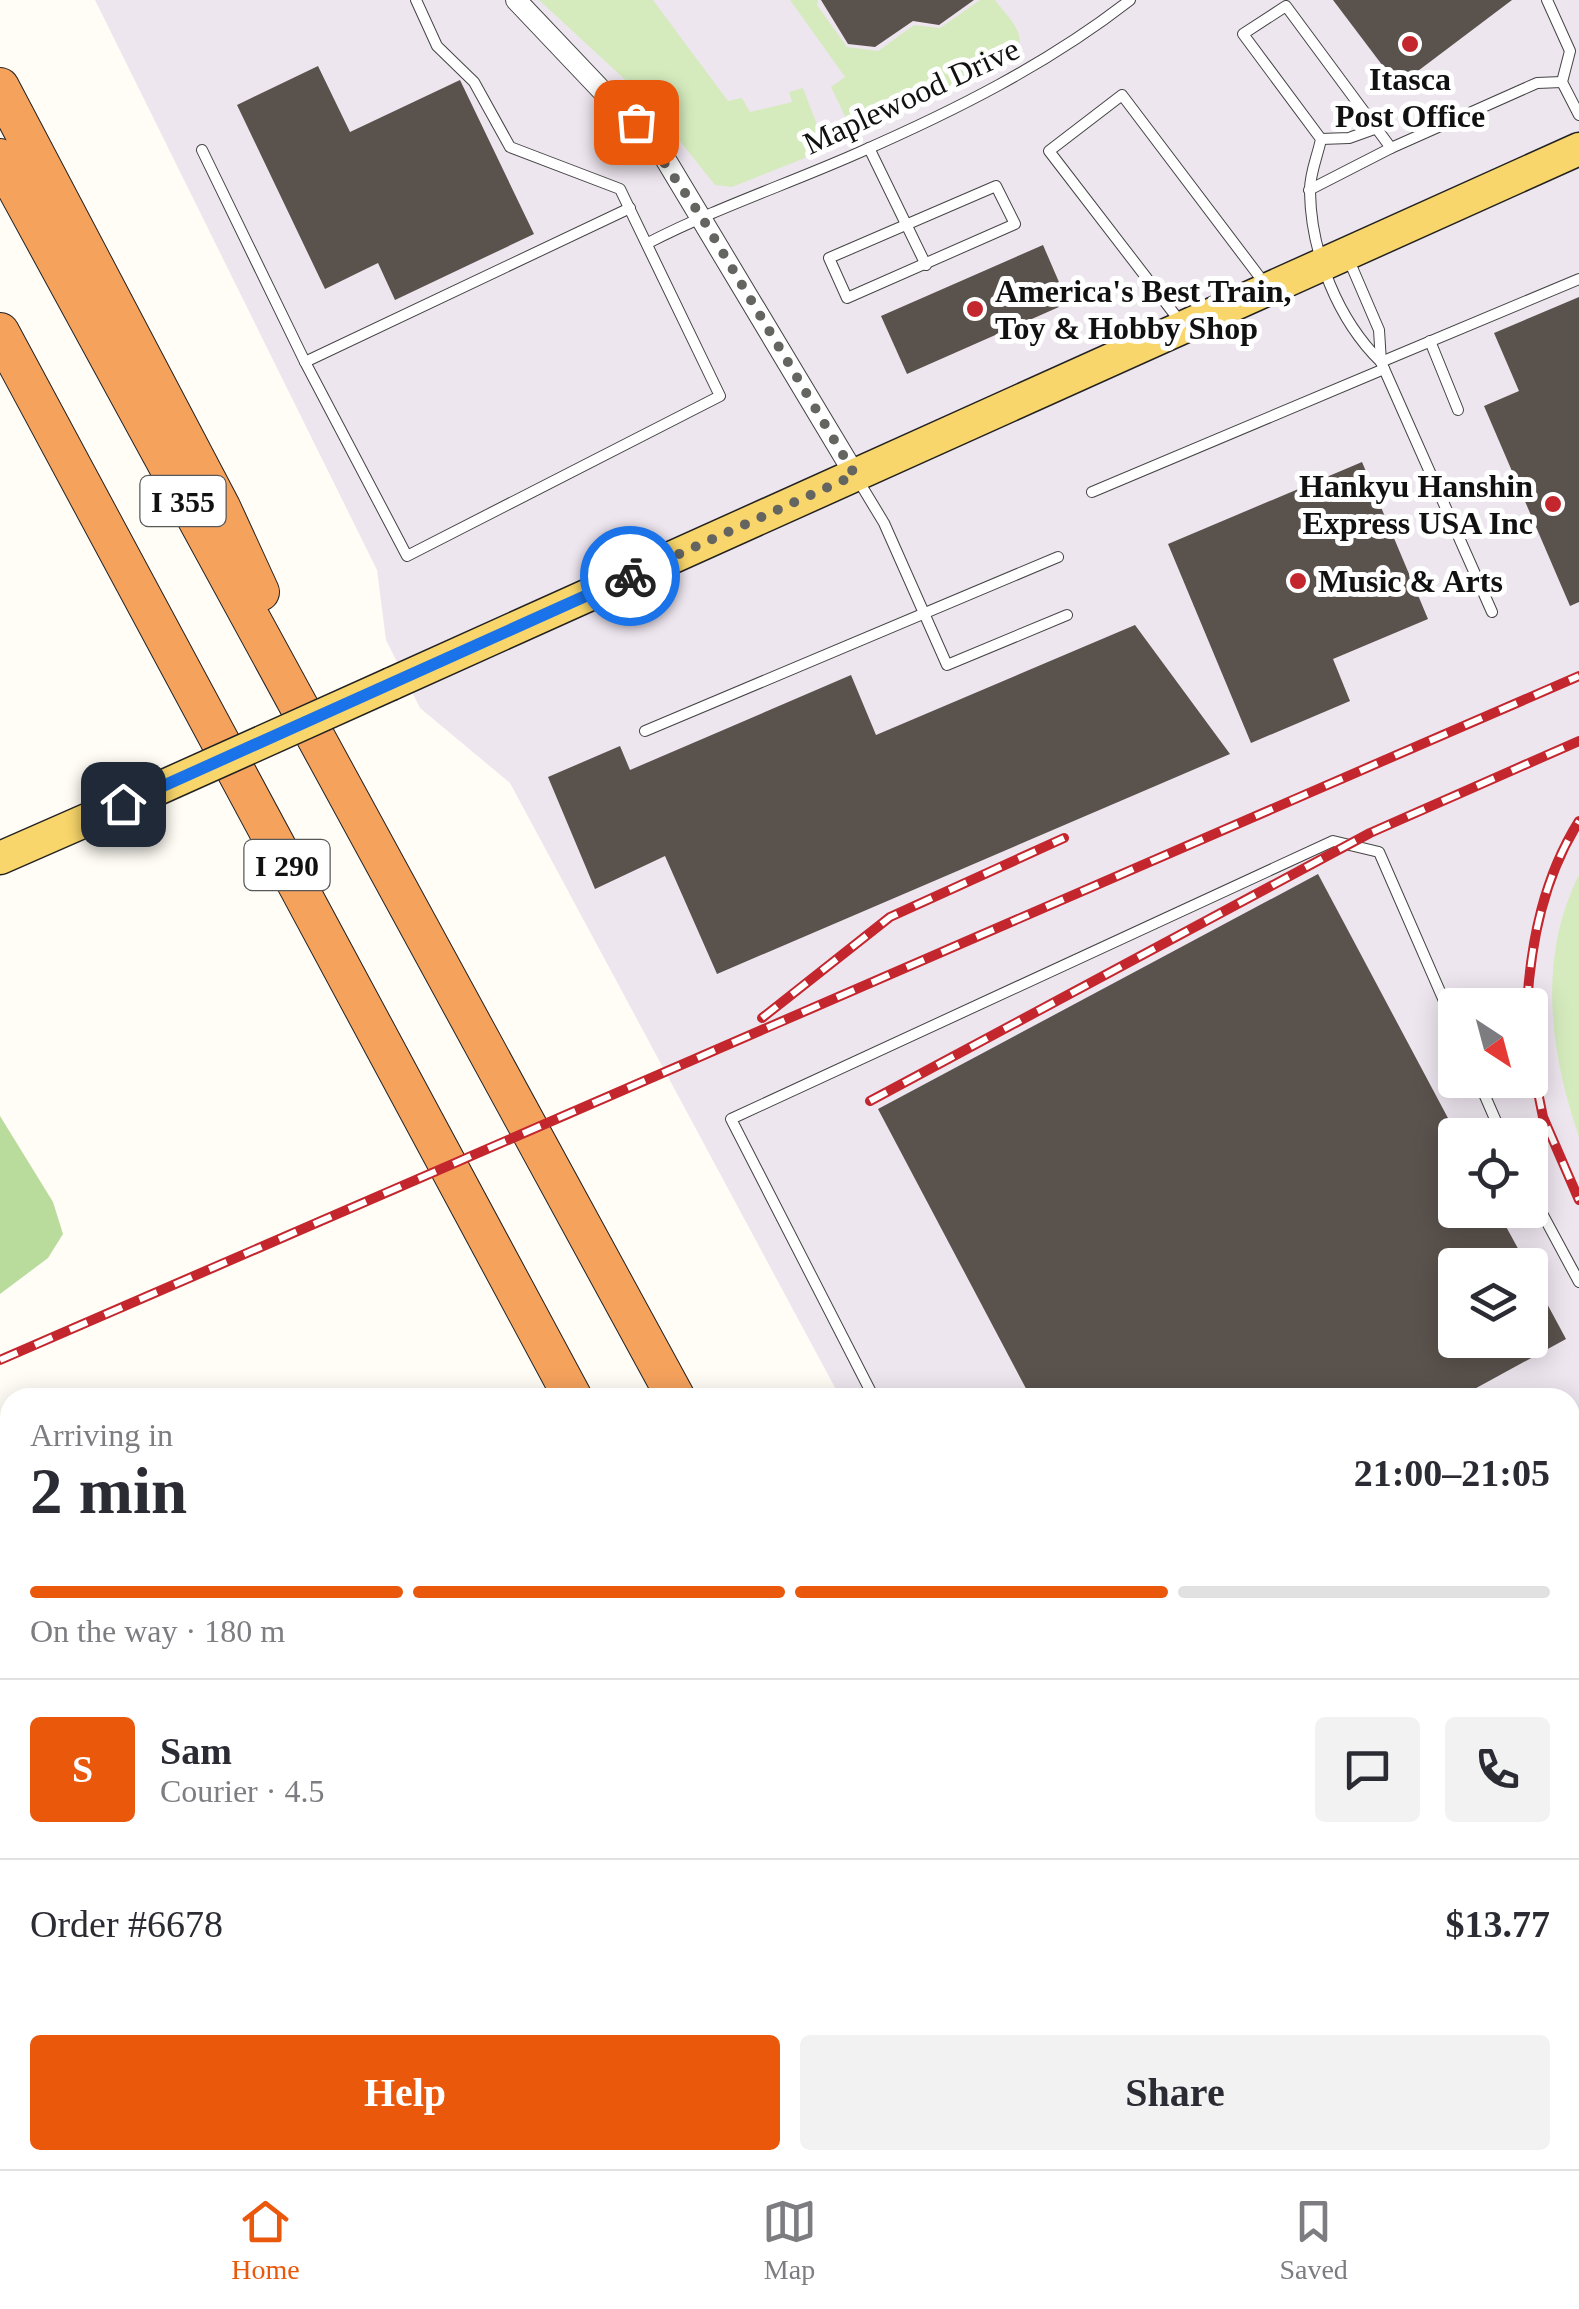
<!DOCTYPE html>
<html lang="en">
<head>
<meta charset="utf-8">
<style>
	:root { --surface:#fff; --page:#f2f2f3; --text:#2b2b33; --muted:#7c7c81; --line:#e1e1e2; --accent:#ea580c }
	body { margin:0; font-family:"Times New Roman",serif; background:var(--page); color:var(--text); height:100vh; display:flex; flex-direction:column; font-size:38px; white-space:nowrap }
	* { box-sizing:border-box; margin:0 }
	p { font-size:32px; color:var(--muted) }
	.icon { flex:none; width:55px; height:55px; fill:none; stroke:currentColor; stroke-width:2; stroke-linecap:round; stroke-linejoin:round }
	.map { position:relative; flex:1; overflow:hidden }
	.drawer { position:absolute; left:0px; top:1388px; width:1580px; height:782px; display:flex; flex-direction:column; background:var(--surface); border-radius:30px 30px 0 0; box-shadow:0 5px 25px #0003 }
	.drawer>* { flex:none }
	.needle { width:65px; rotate:144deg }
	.buttons { position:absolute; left:1438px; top:988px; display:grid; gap:20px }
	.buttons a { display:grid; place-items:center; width:110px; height:110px; border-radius:10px; background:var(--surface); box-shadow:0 5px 25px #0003; font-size:50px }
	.pin { position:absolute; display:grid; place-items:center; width:85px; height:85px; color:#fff; margin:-42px; border-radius:20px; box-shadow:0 5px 15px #0006 }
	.courier { position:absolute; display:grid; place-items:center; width:100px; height:100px; margin:-50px; border:8px solid #1a73e8; border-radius:50%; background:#fff; color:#222; box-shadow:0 2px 12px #0007 }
	.headline em { font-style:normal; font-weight:800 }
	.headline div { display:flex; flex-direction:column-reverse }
	.headline { display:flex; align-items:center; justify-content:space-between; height:170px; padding:0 30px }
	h1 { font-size:65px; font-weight:800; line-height:75px }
	.bar { display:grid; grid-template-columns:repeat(4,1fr); gap:15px 10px; align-content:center; height:120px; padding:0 30px }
	.bar i { height:12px; border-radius:8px; background:var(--line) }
	.bar .current { background:var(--accent) }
	.bar p { grid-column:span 4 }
	.line { display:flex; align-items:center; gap:25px; padding:0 30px; border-top:2px solid var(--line) }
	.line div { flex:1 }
	.round { display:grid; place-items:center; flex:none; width:105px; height:105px; border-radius:10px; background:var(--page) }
	.action { display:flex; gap:20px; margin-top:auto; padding:20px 30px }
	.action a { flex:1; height:115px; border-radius:10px; background:var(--accent); color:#fff; font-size:40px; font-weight:800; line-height:115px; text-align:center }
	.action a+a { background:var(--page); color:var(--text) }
	.tabs { display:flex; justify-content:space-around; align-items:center; height:140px; border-top:2px solid var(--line); background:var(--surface); font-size:28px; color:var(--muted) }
	.tabs a { display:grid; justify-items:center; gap:5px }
	.tabs .current { color:var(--accent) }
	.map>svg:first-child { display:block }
	.industrial { fill:#eee6ef; fill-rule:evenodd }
	.green { fill:#d5ebbd }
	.forest { fill:#b9dc9c }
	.building { fill:#5a524d }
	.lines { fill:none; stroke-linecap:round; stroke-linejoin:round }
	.service-casing { stroke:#444; stroke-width:12 }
	.minor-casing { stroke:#444; stroke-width:22 }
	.primary-casing { stroke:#222; stroke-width:35 }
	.motorway-casing { stroke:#222; stroke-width:40 }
	.service { stroke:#fff; stroke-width:10 }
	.minor { stroke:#fff; stroke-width:20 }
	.primary { stroke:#f9d66b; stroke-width:32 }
	.motorway { stroke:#f5a25d; stroke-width:38 }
	.rail-casing { stroke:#c4262e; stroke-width:10 }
	.rail { stroke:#fff; stroke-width:6; stroke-dasharray:19; stroke-linecap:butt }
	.primary-bridge-casing { stroke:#222; stroke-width:35; stroke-linecap:butt }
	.primary-bridge { stroke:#f9d66b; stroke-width:32 }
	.done { stroke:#646461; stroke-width:10; stroke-dasharray:0 18 }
	.route { stroke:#1a73e8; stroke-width:12 }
	.poi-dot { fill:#c4262e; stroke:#fff; stroke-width:4 }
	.labels { text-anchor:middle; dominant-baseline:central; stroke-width:10; stroke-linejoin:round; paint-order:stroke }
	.shield { fill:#fff; stroke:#585858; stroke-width:2.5 }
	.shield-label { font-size:30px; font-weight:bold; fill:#111 }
	.poi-label { font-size:32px; font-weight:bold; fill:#111; stroke:#fff; text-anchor:start }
	.street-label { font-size:32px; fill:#111; stroke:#fff }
</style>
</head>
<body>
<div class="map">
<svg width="1579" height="2169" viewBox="0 0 1579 2169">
	<rect width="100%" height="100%" fill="#fffdf5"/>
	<path class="industrial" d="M95,0H1579V2169H1267L1262,2160H1570V1398L840,1397L510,783L420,708L386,640L377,570ZM1455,1005H1530V1080H1455ZM1455,1135H1530V1210H1455ZM1455,1265H1530V1340H1455Z"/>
	<g class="green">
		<path d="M539,0H653L728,101L742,98L750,112L792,102L789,92L803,88L825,146L820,152L732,187L715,185L647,100Z"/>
		<path d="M790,0H818L817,5L847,47L878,51L914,25L940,28L980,0H995C1009,18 1027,33 1017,55L854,135L831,87L845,77Z"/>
		<path d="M1579,875V1137C1550,1053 1537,958 1579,875Z"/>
	</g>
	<path class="forest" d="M0,1116L53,1202L63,1234L48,1258L0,1294Z"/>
	<g class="building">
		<path d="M821,0H974L939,25L913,21L875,47L848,44Z"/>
		<path d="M1333,0H1512L1398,86Z"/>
		<path d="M318,66L350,132L460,80L534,234L395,300L378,263L325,289L237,105Z"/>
		<path d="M1043,245L1068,303L907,374L881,316Z"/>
		<path d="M1579,297V602L1570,606L1484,406L1519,391L1494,333Z"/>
		<path d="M1362,462L1428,619L1333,659L1350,701L1251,743L1168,544Z"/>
		<path d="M1135,625L1230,754L717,974L665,856L595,889L548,777L620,746L630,770L851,675L876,735Z"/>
		<path d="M1318,874L1457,1135L1455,1210H1497L1527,1265H1455V1340H1530V1272L1566,1339L1458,1398H1031L878,1109Z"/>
		<path d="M10,1655V1686L0,1690V1659Z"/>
		<path d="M1579,1810V2153L1570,2158V1814Z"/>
		<path d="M325,2160H362L368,2169H330Z"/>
		<path d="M386,2160H430L432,2163L423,2169H393Z"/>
		<path d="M625,2160H663L669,2167L613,2169Z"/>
		<path d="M1442,2160H1566L1550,2169H1447Z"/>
	</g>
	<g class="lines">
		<defs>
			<g id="service">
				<path d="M1547,0L1570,51L1562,82L1579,115"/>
				<path d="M1321,139L1349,138L1377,128"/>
				<path d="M869,148L926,265"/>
				<path d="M202,150L305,362L630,208"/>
				<path d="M996,186L1015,224L847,298L829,258Z"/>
				<path d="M1309,190L1391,148"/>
				<path d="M648,243C716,208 788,184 858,153C954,111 1048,64 1130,0"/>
				<path d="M1348,258L1379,330L1381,362L1492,612"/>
				<path d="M1182,324L1049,151L1122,95L1265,284"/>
				<path d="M1430,341L1458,410"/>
				<path d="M305,362L407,556L720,396L620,189L510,147L474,82L437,46L416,0"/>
				<path d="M1381,362C1338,320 1311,253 1310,192C1309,175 1318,155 1321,139L1243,34L1286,6L1391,148L1537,83L1562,82"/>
				<path d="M1381,362L1579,279"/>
				<path d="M858,480L884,523L947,665L1067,615"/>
				<path d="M1092,492L1384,369"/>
				<path d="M645,731L1058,557"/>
				<path d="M1478,1080L1502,1135"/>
				<path d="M1530,1191L1579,1282"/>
				<path d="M874,1398L731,1119L1333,841L1379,852L1455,1026"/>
				<path d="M1570,1436L1579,1431"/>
				<path d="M1570,1496L1579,1511"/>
				<path d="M1570,1740L1579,1735"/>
			</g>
			<g id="minor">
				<path d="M516,0L663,155L855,475"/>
				<path d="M0,1599L10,1594"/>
				<path d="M1570,1639L1579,1634"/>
				<path d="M0,2020L10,2019"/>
				<path d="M520,2169L533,2160"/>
			</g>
			<g id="primary">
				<path d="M391,684L1579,149"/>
				<path d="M0,858L153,791"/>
			</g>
			<g id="motorway">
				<path d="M0,87L221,507L260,592"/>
				<path d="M0,158L676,1398"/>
				<path d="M0,332L573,1398"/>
				<path d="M945,2160L949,2169"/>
				<path d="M986,2160L991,2169"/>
				<path d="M1090,2160L1095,2169"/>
			</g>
		</defs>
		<use href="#service" class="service-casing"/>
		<use href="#minor" class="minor-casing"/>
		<use href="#primary" class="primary-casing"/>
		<use href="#motorway" class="motorway-casing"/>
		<use href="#service" class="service"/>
		<use href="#minor" class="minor"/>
		<use href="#primary" class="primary"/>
		<use href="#motorway" class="motorway"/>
		<defs>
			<g id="rail">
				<path d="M1527,1005C1531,940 1544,877 1579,821"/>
				<path d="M762,1018L890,917L1064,838"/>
				<path d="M1530,1053L1543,1117L1579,1200"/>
				<path d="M870,1101L1370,833L1579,741"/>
				<path d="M0,1360L1579,676"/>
			</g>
		</defs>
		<use href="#rail" class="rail-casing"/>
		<use href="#rail" class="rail"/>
		<defs>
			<path id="primary-bridge" d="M153,791L391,684"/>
		</defs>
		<use href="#primary-bridge" class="primary-bridge-casing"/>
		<use href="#primary-bridge" class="primary-bridge"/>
	</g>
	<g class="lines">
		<path class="done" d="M630,576L855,475L701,216L636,122"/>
		<path class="route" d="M123,804L630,576"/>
	</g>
	<g class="poi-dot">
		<circle cx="1410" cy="44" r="10"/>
		<circle cx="975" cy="309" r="10"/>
		<circle cx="1553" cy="504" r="10"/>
		<circle cx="1298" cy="581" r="10"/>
	</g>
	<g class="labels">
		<g class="shield">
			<rect x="140.5" y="476" width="85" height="50" rx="8"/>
			<rect x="244.5" y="840" width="85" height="50" rx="8"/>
		</g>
		<g class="shield-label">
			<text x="183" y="501">I 355</text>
			<text x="287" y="865">I 290</text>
		</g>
		<g class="poi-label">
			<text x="1410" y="79" text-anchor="middle">Itasca<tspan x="1410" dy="37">Post Office</tspan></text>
			<text x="995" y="291">America's Best Train,<tspan x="995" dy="37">Toy &amp; Hobby Shop</tspan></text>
			<text x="1533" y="486" text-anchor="end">Hankyu Hanshin<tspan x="1533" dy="37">Express USA Inc</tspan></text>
			<text x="1318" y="581">Music &amp; Arts</text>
		</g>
		<g class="street-label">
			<text transform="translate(911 96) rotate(-25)">Maplewood Drive</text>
		</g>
	</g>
</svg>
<div class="buttons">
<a><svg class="needle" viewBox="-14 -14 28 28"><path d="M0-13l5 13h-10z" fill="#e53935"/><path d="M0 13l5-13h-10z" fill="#7c7c81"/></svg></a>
<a><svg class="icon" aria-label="locate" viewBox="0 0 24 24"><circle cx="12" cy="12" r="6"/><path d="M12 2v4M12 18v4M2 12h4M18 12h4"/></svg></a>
<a><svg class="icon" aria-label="layers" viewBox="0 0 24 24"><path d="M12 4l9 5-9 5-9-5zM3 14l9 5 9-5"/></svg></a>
</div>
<div class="pin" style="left:636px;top:122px;background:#ea580c"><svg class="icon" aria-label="bag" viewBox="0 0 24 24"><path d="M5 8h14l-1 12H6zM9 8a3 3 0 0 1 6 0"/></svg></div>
<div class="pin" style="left:123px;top:804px;background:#1f2937"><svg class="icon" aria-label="home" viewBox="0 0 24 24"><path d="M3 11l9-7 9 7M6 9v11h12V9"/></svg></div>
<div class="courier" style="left:630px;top:576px"><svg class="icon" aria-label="bike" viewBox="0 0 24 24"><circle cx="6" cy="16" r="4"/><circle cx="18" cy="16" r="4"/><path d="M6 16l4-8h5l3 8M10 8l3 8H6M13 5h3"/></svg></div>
<section class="drawer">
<div class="headline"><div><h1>2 min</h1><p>Arriving in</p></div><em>21:00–21:05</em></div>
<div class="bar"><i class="current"></i><i class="current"></i><i class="current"></i><i></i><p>On the way · 180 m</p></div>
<div class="line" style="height:180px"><b class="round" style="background:var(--accent);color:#fff">S</b><div><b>Sam</b><p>Courier · 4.5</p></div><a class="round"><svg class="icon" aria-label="chat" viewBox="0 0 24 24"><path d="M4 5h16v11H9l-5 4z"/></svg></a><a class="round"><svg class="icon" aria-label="phone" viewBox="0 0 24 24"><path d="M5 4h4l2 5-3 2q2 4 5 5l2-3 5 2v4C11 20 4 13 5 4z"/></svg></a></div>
<div class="line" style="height:130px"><div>Order #6678</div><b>$13.77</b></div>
<div class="action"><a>Help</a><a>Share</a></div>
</section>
</div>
<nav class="tabs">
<a class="current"><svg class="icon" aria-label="home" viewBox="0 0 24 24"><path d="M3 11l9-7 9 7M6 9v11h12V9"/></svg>Home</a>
<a><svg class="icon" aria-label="map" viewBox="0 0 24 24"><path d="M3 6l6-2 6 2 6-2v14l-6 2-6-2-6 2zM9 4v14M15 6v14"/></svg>Map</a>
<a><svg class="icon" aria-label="saved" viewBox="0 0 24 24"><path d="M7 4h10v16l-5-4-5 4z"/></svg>Saved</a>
</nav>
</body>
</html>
